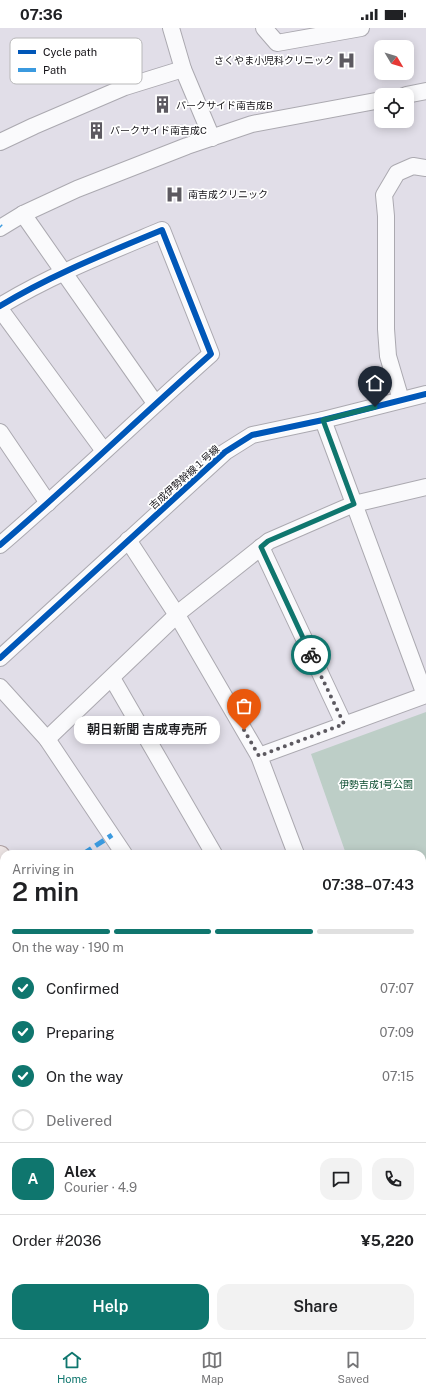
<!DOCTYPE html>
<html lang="en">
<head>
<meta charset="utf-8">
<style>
	:root { --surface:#fff; --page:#f2f2f2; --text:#202124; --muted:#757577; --line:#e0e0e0; --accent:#0f766e }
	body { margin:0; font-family:"Public Sans","Noto Sans JP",sans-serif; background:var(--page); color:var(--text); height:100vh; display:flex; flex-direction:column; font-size:15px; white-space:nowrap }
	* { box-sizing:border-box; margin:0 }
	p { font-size:13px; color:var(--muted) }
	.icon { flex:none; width:22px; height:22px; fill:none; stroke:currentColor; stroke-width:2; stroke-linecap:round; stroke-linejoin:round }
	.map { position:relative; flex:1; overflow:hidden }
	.side { position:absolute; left:0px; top:822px; width:426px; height:488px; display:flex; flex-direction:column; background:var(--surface); border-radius:12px 12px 0 0; box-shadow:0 2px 10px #0003 }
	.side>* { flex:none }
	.needle { width:26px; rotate:128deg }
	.tools { position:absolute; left:374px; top:12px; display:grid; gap:8px }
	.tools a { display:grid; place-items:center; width:40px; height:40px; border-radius:8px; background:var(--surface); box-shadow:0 2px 10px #0003; font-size:20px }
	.pin { position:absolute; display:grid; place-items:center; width:34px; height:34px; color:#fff; margin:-41px -17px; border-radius:50% 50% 50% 0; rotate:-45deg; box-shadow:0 0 4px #0007 }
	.pin .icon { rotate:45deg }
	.courier { position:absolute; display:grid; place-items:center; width:40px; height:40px; margin:-20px; border:3px solid #0f766e; border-radius:50%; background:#fff; color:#222; box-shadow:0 1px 5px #0007 }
	.bubble { position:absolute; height:28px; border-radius:12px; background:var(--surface); box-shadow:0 2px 10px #0003; font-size:13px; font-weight:600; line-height:28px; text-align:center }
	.summary em { font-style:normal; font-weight:600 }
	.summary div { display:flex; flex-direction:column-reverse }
	.summary { display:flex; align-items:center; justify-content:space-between; height:68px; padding:0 12px }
	h1 { font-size:26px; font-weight:600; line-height:30px }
	.bar { display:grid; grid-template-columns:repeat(4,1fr); gap:6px 4px; align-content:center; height:48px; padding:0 12px }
	.bar i { height:5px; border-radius:3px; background:var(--line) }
	.bar .current { background:var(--accent) }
	.bar p { grid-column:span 4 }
	.line { display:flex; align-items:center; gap:10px; padding:0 12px; border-top:1px solid var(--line) }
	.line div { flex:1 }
	.round { display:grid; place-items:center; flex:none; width:42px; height:42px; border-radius:12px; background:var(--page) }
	ol { padding:0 12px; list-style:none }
	li { display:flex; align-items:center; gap:12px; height:44px }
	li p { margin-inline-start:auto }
	li .icon { padding:4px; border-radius:50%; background:var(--accent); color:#fff; stroke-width:4 }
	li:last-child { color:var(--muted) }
	li i { width:22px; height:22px; border:2px solid var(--line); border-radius:50% }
	.action { display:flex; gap:8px; margin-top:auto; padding:8px 12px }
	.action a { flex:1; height:46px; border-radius:12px; background:var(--accent); color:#fff; font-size:16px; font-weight:600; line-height:46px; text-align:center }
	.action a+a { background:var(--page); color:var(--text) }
	.status { display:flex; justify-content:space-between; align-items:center; height:28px; padding:0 20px; background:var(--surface); direction:ltr }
	.status svg { height:11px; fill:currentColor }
	.tabs { display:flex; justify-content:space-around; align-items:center; height:56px; border-top:1px solid var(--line); background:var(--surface); font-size:11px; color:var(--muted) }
	.tabs a { display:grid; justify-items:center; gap:2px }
	.tabs .current { color:var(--accent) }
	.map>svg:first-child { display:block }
	.green { fill:#bdcec7 }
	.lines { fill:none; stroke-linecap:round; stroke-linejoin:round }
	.minor-casing { stroke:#aba9b0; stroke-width:18 }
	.major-casing { stroke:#ad9fa1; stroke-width:22 }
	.minor { stroke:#fafafc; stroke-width:16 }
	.major { stroke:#ede5e5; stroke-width:20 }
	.quiet { stroke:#3b9adf; stroke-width:5; stroke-dasharray:10 5; stroke-linecap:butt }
	.cycleway-casing { stroke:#fff; stroke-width:8 }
	.cycleway { stroke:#0057b8; stroke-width:6 }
	.done { stroke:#5c5960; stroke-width:4; stroke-dasharray:0 7.2 }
	.route { stroke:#0f766e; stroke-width:5 }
	.labels { text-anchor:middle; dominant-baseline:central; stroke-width:3.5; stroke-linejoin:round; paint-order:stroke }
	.poi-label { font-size:10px; fill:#141217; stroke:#fff; text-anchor:start }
	.street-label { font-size:10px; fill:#141217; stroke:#fff }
	.park-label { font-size:10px; fill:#0a4c2f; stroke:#fff }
	.key { fill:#fff; stroke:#b8b8b9; stroke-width:1 }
	.key-label { font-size:11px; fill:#141217 }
</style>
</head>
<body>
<div class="status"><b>07:36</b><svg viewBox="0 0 49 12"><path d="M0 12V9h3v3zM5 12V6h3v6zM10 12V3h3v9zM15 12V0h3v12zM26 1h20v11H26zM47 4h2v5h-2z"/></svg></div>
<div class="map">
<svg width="426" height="1310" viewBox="0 0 426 1310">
	<rect width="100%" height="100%" fill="#e1dee8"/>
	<path class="green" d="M426,684V877L422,879V826H346L311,726Z"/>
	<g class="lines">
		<defs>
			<g id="minor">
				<path d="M171,0L183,41L212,110"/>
				<path d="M264,0L277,15L361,0"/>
				<path d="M406,67L426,63"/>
				<path d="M0,114L34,98L125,59L183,41"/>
				<path d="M23,186L155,375"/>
				<path d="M0,200L23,186L77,161L187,118L252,96L381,72"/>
				<path d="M0,278C51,247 107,225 162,202L211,326C140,389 72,455 0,517"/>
				<path d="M0,281L104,423"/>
				<path d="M401,372L388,328L386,301V188L384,167L397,145L413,138L426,140"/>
				<path d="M323,392L425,667"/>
				<path d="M0,404L48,475"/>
				<path d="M128,512L177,587L259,728L296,826"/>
				<path d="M261,519L344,696"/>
				<path d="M0,630L225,424L252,407L323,392L426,366"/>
				<path d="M112,650L214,826"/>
				<path d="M0,659L47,711L124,826"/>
				<path d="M47,711L182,582L269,513L354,476L426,459"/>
				<path d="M259,728L426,667"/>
				<path d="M422,887L426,886"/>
				<path d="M422,993L426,991"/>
				<path d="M0,1053L4,1051"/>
				<path d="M422,1089L426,1088"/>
				<path d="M0,1161L4,1159"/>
				<path d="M422,1164L426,1174"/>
				<path d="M0,1201L4,1210"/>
				<path d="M422,1278L426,1276"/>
				<path d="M47,1306L49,1310"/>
				<path d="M147,1306L149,1310"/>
			</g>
			<g id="major">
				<path d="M0,828L4,834"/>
				<path d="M0,856L4,861"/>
				<path d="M245,1306L246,1310"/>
				<path d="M261,1306L262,1310"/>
			</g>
		</defs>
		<use href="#minor" class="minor-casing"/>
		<use href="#major" class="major-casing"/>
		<use href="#minor" class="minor"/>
		<use href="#major" class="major"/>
		<g class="quiet">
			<path d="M0,198L1,199"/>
			<path d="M83,826L112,807"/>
		</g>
		<defs>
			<g id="cycleway">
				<path d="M0,278C51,247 107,225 162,202L211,326C140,389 72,455 0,517"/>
				<path d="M0,630L225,424L252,407L323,392L426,366"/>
			</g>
		</defs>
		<use href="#cycleway" class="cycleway-casing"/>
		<use href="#cycleway" class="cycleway"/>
	</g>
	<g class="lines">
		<path class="done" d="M244,702L259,728L344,696L311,627"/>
		<path class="route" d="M311,627L261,519L268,513L354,476L323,392L375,379"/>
	</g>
	<defs>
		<symbol id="hospital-bare" viewBox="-9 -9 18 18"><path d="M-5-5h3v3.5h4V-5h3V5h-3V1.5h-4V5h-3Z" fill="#5c5960" stroke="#fff" stroke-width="2.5" paint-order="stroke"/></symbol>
		<symbol id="building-bare" viewBox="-9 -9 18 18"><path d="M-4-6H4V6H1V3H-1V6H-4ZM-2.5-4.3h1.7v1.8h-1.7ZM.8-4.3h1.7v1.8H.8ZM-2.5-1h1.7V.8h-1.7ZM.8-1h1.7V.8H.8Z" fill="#5c5960" stroke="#fff" stroke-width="2.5" paint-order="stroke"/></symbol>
	</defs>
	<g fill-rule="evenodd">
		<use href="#hospital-bare" x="334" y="20" width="25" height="25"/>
		<use href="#building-bare" x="150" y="64" width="25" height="25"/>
		<use href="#building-bare" x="84" y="90" width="25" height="25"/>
		<use href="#hospital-bare" x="162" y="154" width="25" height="25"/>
	</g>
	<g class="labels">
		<g class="poi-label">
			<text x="334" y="32" text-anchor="end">さくやま小児科クリニック</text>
			<text x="176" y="77">パークサイド南吉成B</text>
			<text x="110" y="102">パークサイド南吉成C</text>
			<text x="188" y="166">南吉成クリニック</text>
		</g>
		<g class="street-label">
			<text transform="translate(184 449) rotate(-42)">吉成伊勢幹線１号線</text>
		</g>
		<g class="park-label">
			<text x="376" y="756">伊勢吉成1号公園</text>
		</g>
	</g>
	<rect x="10" y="10" width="132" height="46" rx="6" class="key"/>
	<rect x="18" y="22" width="18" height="4" fill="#0057b8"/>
	<rect x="18" y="40" width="18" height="4" fill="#3b9adf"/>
	<g class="key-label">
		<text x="43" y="28">Cycle path</text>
		<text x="43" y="46">Path</text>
	</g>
</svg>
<div class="tools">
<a><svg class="needle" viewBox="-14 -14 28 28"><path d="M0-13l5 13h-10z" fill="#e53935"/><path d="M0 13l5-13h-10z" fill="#757577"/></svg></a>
<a><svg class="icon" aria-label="locate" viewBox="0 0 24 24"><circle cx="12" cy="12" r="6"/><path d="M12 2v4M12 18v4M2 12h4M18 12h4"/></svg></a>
</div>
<div class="pin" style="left:244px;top:702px;background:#ea580c"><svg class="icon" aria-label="bag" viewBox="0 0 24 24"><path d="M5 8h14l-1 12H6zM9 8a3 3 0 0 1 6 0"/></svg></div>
<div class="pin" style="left:375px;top:379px;background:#1f2937"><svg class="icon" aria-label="home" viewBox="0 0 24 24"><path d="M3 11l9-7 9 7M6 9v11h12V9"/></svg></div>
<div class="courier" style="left:311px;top:627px"><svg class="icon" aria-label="bike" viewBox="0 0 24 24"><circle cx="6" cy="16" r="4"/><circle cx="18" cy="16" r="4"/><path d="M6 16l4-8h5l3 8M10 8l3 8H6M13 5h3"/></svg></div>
<div class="bubble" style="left:74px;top:688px;width:146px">朝日新聞 吉成専売所</div>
<section class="side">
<div class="summary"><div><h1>2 min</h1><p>Arriving in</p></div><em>07:38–07:43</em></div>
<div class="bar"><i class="current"></i><i class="current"></i><i class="current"></i><i></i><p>On the way · 190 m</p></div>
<ol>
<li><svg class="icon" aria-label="check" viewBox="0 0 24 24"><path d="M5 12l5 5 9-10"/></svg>Confirmed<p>07:07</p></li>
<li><svg class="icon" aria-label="check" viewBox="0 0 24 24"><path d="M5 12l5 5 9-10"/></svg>Preparing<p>07:09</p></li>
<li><svg class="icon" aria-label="check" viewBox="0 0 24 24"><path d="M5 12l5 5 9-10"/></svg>On the way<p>07:15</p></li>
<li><i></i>Delivered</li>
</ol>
<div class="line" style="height:72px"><b class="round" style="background:var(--accent);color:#fff">A</b><div><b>Alex</b><p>Courier · 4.9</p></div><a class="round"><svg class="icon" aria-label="chat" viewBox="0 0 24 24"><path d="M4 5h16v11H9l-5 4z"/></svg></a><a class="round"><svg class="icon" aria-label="phone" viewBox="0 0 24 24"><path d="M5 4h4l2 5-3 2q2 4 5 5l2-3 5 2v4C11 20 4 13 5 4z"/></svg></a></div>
<div class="line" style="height:52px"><div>Order #2036</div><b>¥5,220</b></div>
<div class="action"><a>Help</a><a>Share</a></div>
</section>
</div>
<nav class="tabs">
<a class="current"><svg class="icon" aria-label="home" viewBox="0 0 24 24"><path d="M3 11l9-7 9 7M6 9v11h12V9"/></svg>Home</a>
<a><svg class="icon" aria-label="map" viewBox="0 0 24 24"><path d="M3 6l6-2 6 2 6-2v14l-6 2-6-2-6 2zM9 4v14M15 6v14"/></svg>Map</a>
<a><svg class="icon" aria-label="saved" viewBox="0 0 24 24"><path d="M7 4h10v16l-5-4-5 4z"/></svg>Saved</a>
</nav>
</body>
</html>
